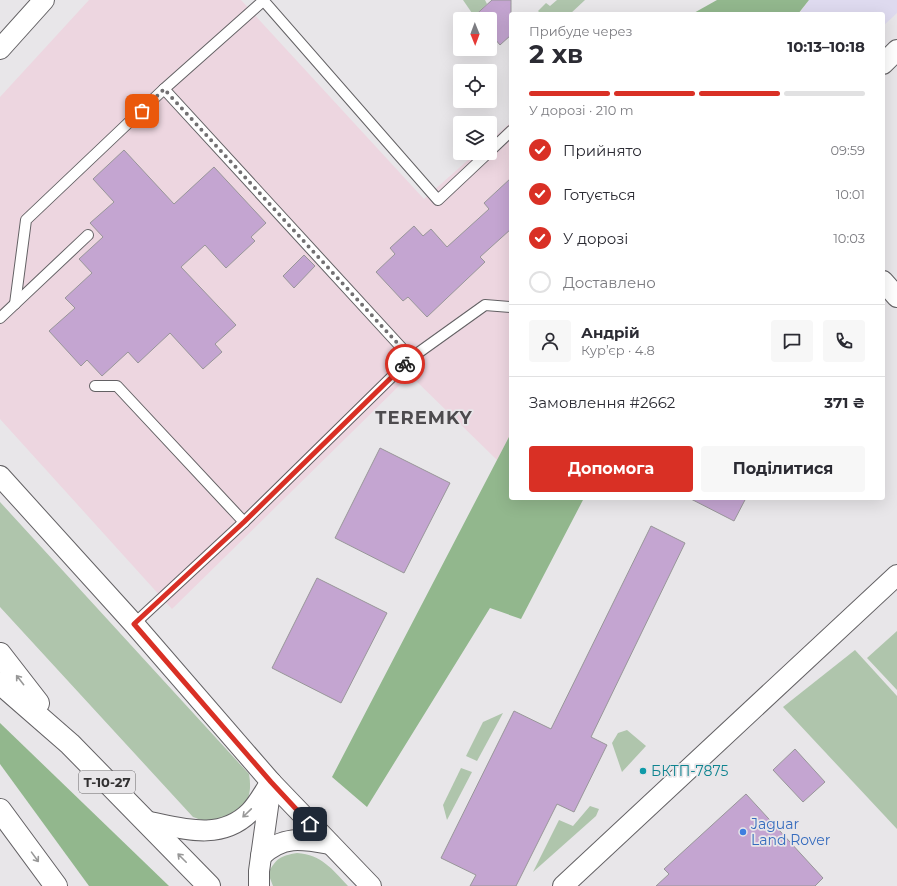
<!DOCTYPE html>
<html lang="uk">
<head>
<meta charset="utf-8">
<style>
	:root { --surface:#fff; --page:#f7f7f7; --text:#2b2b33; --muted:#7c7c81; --line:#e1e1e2; --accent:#d93025 }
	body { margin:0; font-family:Montserrat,sans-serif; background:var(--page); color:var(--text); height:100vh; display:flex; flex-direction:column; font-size:15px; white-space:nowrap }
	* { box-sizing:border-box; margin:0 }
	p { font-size:13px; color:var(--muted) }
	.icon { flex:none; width:22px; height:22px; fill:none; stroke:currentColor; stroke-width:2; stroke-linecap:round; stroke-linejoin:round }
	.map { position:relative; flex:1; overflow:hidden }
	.panel { position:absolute; left:509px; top:12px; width:376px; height:488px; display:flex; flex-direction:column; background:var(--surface); border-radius:4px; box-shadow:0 4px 16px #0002 }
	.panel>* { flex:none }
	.needle { width:26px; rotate:179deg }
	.controls { position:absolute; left:453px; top:12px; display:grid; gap:8px }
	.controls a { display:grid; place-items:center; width:44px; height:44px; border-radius:4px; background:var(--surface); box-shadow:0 4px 16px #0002; font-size:20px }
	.pin { position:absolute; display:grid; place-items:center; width:34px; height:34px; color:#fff; margin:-17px; border-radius:8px; box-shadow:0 2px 6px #0006 }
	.courier { position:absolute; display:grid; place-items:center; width:40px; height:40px; margin:-20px; border:3px solid #d93025; border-radius:50%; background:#fff; color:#222; box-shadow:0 1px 5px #0007 }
	.headline em { font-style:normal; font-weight:700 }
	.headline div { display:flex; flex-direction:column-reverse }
	.headline { display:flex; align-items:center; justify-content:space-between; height:68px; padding:0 20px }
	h1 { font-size:26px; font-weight:700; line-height:30px }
	.bar { display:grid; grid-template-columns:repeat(4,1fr); gap:6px 4px; align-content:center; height:48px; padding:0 20px }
	.bar i { height:5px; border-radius:3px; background:var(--line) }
	.bar .selected { background:var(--accent) }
	.bar p { grid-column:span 4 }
	.line { display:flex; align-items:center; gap:10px; padding:0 20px; border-top:1px solid var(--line) }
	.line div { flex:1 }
	.round { display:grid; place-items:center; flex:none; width:42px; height:42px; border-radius:4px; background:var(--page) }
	ol { padding:0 20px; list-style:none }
	li { display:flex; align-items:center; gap:12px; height:44px }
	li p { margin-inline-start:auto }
	li .icon { padding:4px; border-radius:50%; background:var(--accent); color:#fff; stroke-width:4 }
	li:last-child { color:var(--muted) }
	li i { width:22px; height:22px; border:2px solid var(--line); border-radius:50% }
	.primary-button { display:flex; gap:8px; margin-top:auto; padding:8px 20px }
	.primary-button a { flex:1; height:46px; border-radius:4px; background:var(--accent); color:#fff; font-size:16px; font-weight:700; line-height:46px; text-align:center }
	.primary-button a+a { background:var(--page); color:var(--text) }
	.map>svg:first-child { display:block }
	.industrial { fill:#dedaef }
	.education { fill:#edd6e0 }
	.green { fill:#afc5ac }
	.forest { fill:#92b78d }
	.building { fill:#c4a5d1; stroke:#989699 }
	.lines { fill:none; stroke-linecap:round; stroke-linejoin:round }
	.service-casing { stroke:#636164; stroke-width:12 }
	.minor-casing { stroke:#636164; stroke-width:22 }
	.trunk-casing { stroke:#636164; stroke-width:24 }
	.service { stroke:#fff; stroke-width:10 }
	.minor { stroke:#fff; stroke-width:20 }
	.trunk { stroke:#fff; stroke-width:22 }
	.oneway { stroke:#989898 }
	.done { stroke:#727072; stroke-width:4; stroke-dasharray:0 7.2 }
	.route { stroke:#d93025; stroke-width:5 }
	.culture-dot { fill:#0f9aa8; stroke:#e8e6e9; stroke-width:1.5 }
	.shop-dot { fill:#3f7fe0; stroke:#e8e6e9; stroke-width:1.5 }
	.labels { text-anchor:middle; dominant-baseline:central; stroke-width:3.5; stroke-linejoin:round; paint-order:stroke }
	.shield { fill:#e8e6e9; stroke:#696769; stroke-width:1 }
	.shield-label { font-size:13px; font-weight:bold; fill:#323132 }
	.culture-label { font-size:14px; fill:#0d838f; stroke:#e8e6e9; text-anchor:start }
	.shop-label { font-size:14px; fill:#366cbe; stroke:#e8e6e9; text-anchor:start }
	.district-label { font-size:18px; font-weight:bold; letter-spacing:1px; fill:#4d4b4e; stroke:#e8e6e9 }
</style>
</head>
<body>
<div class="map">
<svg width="897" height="886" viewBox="0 0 897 886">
	<rect width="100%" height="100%" fill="#e8e6e9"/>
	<path class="industrial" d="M809,0H897V13L883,26V14H799Z"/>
	<path class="education" d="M89,0H241L424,199L476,153H490V141L511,122V433L497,460L410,375L172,609L0,419V97Z"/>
	<g class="green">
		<path d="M463,0H485L487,4L474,16Z"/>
		<path d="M557,0H585L570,14H541L538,11L546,3L550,6Z"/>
		<path d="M0,502L249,774C253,797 246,811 224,818C220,819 216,821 212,822C206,822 199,819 193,817L0,607Z"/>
		<path d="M897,631V690L867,658Z"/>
		<path d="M855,650L897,696V829L783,707Z"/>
		<path d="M503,713L477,761L466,756L483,722Z"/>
		<path d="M627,730L646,746L622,772L612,743L618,733Z"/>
		<path d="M461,768L472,772L447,820L443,805Z"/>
		<path d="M590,806L599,809L596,816L533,872L559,820L573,826Z"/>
		<path d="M297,853C322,855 332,869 348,886H273L268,873C277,858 280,856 297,853Z"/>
	</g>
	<g class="forest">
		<path d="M717,0H809L798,14H692Z"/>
		<path d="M511,433V498H584L521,619L490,608L367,807L332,777Z"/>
		<path d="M0,723L169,886H89L0,764Z"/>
	</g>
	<g class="building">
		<path d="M492,0H511V35L500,45L490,33V19H471Z"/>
		<path d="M124,150L174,204L214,167L266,223L251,237L255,241L226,268L205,245L181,267L236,325L215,344L222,352L203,369L170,333L138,363L128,352L102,376L87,360L81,366L49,331L75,308L65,298L92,273L79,259L103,237L90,223L114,202L93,179Z"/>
		<path d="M511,178V229L480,257L485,262L427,317L408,297L403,301L376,272L395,254L390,248L414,226L423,236L431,229L447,247L489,209L484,203Z"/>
		<path d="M304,255L315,266L294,288L283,276Z"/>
		<path d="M380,448L450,483L404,573L335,538Z"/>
		<path d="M689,498H746L734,521Z"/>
		<path d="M651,526L685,543L591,737L607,745L574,812L557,804L516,886H470L476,875L441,858L514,711L551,729Z"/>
		<path d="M317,578L387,613L341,703L272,668Z"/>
		<path d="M795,749L825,782L803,802L773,770Z"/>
		<path d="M746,794L823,878L815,886H656L669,874L664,869Z"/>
	</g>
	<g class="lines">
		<defs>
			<g id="service">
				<path d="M263,0L438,200L488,153"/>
				<path d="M164,89L263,1"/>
				<path d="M490,151L511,131"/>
				<path d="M15,304L26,220L164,89L411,358L244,522L134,624"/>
				<path d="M0,318L88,235"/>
				<path d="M411,358L485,305L511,307"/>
				<path d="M95,386H117L244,522"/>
			</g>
			<g id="minor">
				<path d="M0,49L44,0"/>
				<path d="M883,64L897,50"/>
				<path d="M883,281L897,297"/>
				<path d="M0,476L134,624L271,782L371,886"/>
				<path d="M145,821C181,828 220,842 250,812C258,804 264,792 271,782"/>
				<path d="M261,856C283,835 302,839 330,844"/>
				<path d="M259,886V871L271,785"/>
				<path d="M563,886L897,575"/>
			</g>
			<g id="trunk">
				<path d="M0,654L38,703"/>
				<path d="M0,683L70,744L209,886"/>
				<path d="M0,810L56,886"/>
			</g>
		</defs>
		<use href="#service" class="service-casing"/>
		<use href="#minor" class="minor-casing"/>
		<use href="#trunk" class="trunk-casing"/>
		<use href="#service" class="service"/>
		<use href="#minor" class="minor"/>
		<use href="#trunk" class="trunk"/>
	</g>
	<defs><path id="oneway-shaft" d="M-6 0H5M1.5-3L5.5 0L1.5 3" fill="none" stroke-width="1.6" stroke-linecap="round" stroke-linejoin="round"/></defs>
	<g class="oneway">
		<use href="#oneway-shaft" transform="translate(20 680) rotate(-128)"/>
		<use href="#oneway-shaft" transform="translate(247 813) rotate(136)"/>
		<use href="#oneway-shaft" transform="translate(35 857) rotate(54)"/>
		<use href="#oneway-shaft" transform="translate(182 858) rotate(-135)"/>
	</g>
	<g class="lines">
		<path class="done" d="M142,111L164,89L411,358L405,364"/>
		<path class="route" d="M310,824L271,782L134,624L244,522L405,364"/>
	</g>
	<circle class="culture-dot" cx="643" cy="771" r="4"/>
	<circle class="shop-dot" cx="743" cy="832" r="4"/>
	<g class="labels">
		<rect class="shield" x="79" y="771" width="56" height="22" rx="3"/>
		<g class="shield-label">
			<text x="107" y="782">Т-10-27</text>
		</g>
		<g class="culture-label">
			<text x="651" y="771">БКТП-7875</text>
		</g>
		<g class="shop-label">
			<text x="751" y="824">Jaguar<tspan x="751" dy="16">Land Rover</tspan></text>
		</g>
		<g class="district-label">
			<text x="424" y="418">TEREMKY</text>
		</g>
	</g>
</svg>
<div class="controls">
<a><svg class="needle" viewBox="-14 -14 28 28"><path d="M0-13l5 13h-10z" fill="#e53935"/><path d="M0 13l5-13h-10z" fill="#7c7c81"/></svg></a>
<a><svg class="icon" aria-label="locate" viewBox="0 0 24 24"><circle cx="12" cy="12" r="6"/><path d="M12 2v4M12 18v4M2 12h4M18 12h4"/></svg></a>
<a><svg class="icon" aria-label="layers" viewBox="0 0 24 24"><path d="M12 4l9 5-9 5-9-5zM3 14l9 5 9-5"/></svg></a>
</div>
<div class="pin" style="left:142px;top:111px;background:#ea580c"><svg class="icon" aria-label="bag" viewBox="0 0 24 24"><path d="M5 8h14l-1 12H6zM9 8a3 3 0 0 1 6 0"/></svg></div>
<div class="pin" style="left:310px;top:824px;background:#1f2937"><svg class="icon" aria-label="home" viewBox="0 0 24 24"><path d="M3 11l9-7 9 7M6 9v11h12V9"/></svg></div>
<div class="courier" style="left:405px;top:364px"><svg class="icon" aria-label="bike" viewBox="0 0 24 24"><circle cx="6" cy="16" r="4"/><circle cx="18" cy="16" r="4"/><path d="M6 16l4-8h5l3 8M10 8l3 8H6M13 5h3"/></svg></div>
<section class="panel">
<div class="headline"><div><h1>2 хв</h1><p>Прибуде через</p></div><em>10:13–10:18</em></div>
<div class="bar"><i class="selected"></i><i class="selected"></i><i class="selected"></i><i></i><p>У дорозі · 210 m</p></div>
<ol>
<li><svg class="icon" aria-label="check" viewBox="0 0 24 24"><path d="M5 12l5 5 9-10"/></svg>Прийнято<p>09:59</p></li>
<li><svg class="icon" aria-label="check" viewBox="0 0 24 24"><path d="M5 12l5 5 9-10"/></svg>Готується<p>10:01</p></li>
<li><svg class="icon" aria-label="check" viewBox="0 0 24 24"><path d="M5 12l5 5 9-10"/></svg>У дорозі<p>10:03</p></li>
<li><i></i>Доставлено</li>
</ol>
<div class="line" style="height:72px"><a class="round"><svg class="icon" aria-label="person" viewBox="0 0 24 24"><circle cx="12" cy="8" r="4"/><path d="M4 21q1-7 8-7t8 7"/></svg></a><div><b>Андрій</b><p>Кур’єр · 4.8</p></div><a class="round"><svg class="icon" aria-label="chat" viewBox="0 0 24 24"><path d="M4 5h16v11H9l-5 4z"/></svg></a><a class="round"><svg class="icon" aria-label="phone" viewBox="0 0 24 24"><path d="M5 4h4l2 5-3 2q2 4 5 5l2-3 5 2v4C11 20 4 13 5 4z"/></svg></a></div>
<div class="line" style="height:52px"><div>Замовлення #2662</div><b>371 ₴</b></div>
<div class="primary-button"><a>Допомога</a><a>Поділитися</a></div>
</section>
</div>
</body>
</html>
